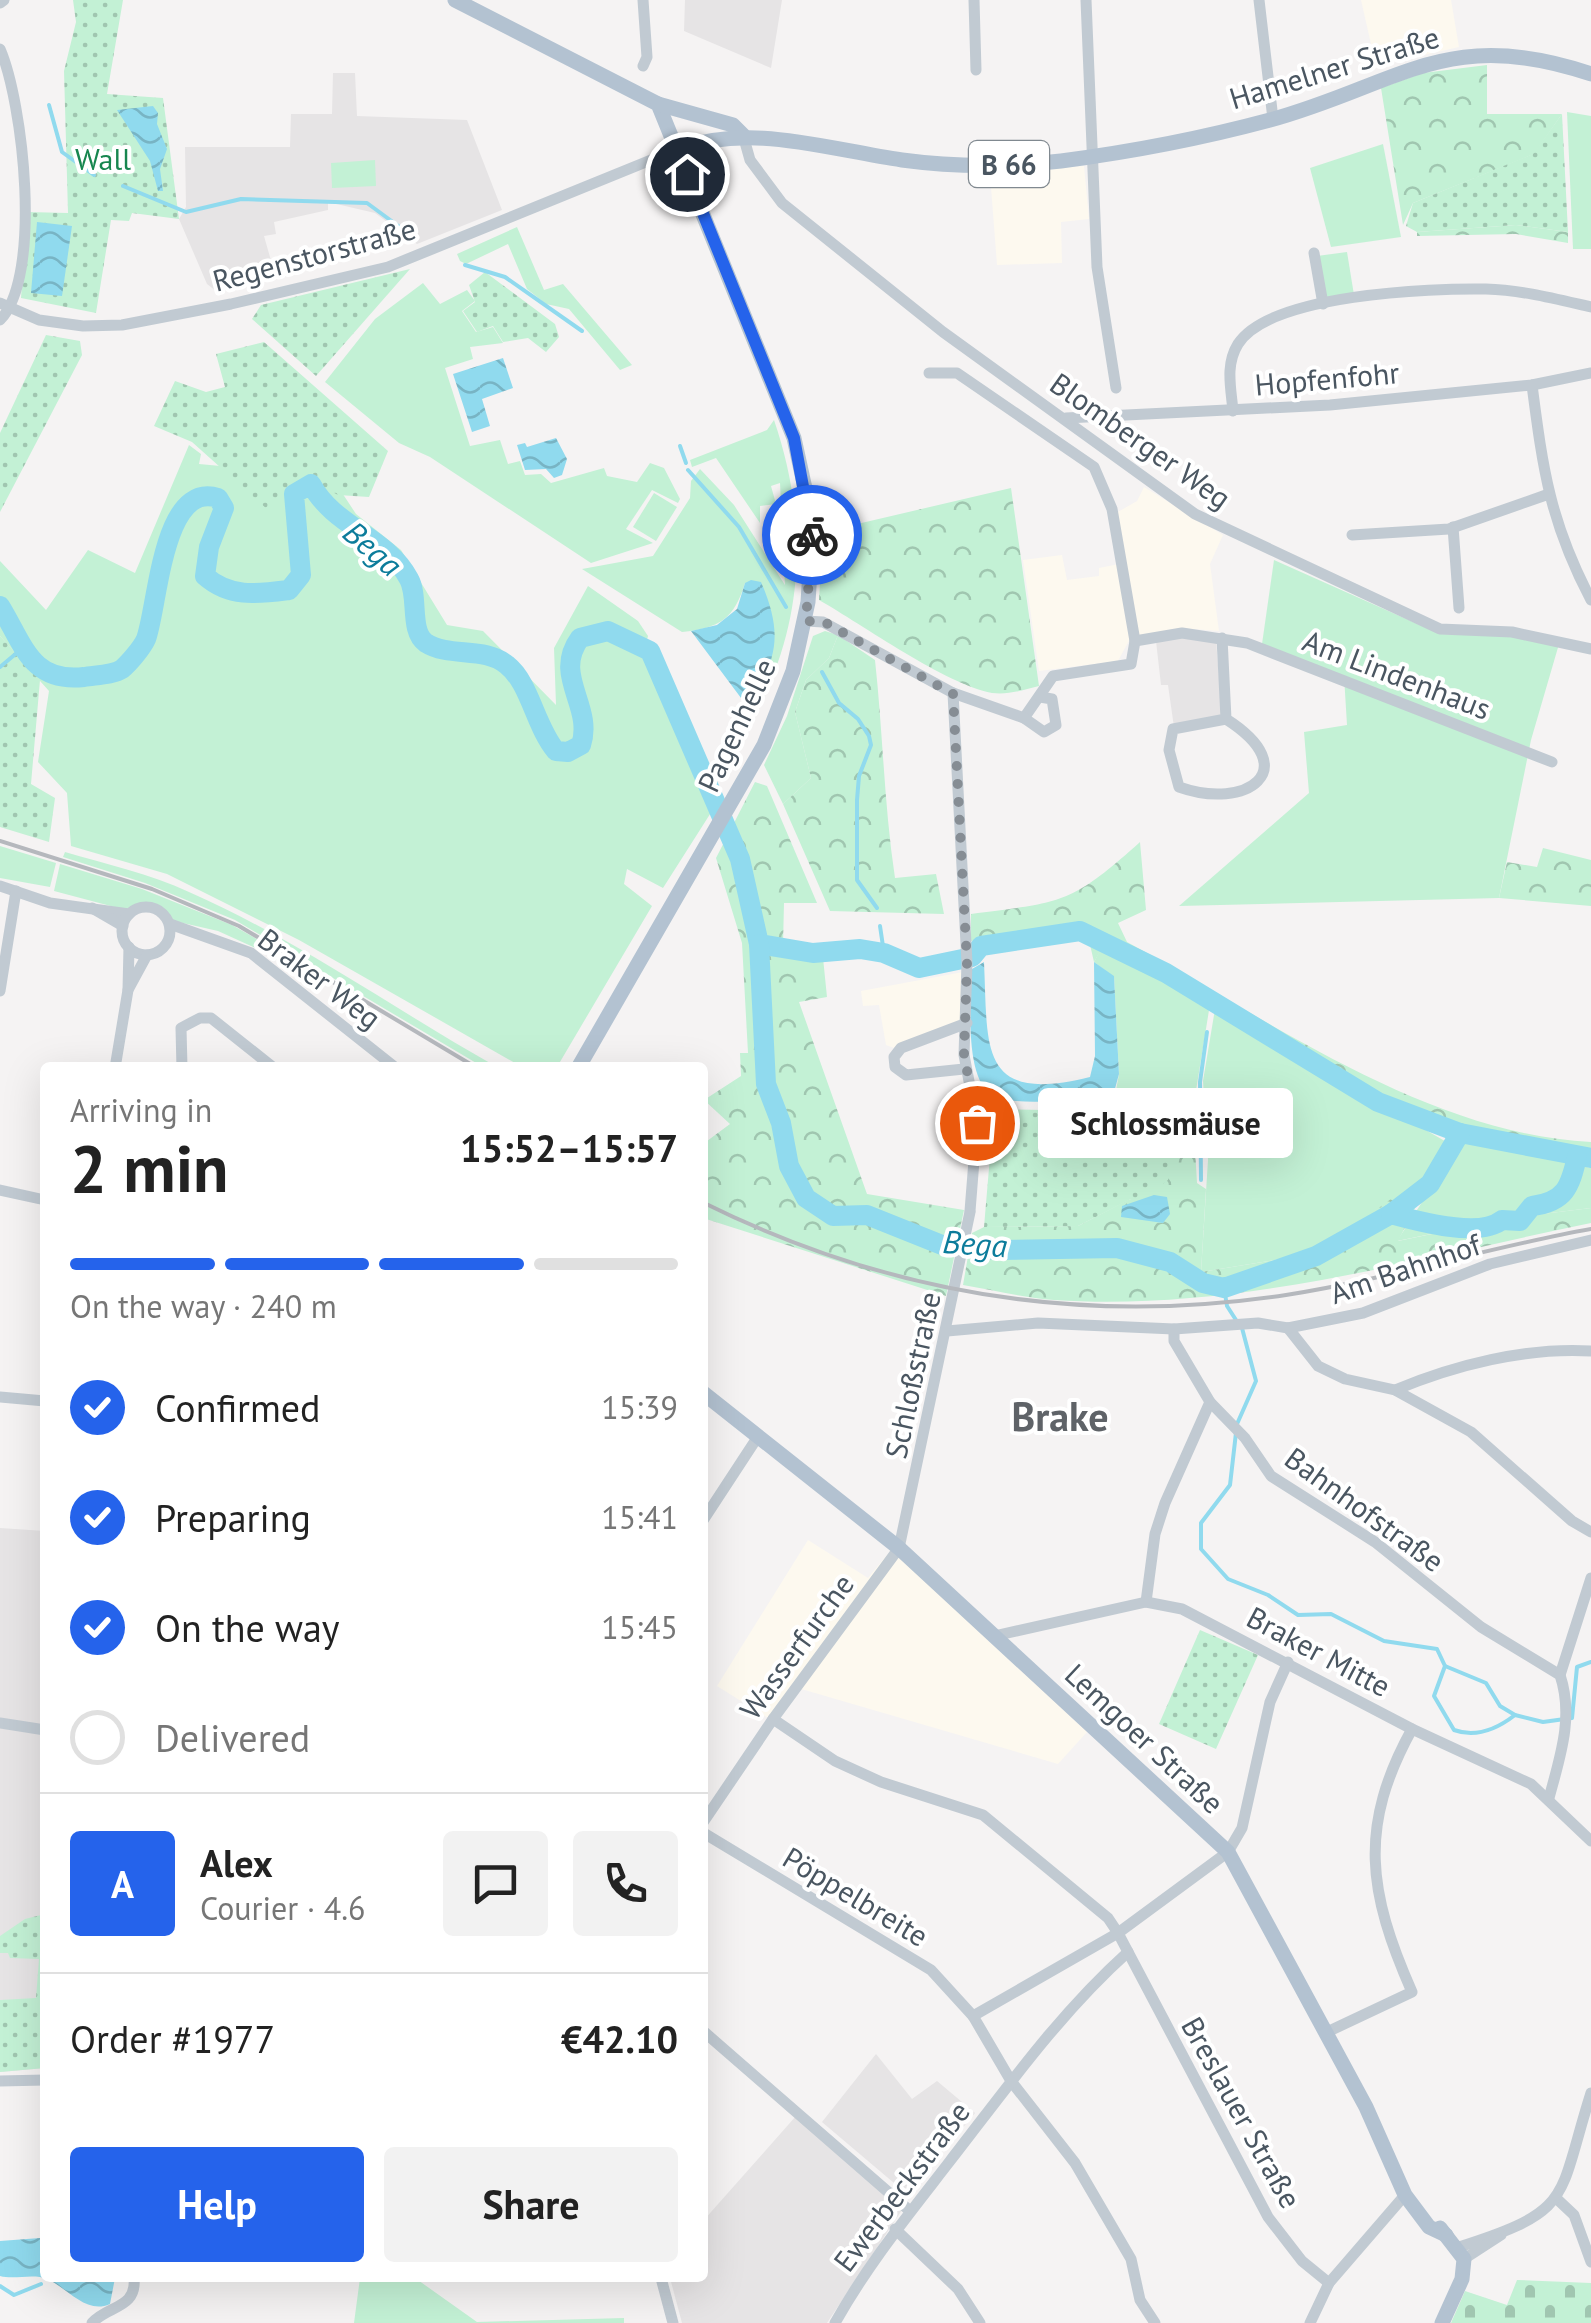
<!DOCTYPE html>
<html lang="en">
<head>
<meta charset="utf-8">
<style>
	:root { --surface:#fff; --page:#f2f2f2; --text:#222; --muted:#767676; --line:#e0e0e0; --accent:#2563eb }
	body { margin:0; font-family:"PT Sans",sans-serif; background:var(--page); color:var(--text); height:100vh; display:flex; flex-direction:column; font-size:38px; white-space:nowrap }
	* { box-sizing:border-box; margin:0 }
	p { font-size:32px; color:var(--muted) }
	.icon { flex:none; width:55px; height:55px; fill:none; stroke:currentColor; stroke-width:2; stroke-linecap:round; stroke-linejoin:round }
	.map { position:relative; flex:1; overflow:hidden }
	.side { position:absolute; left:40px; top:1062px; width:668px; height:1220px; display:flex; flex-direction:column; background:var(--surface); border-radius:10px; box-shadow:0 10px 40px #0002 }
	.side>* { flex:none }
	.pin { position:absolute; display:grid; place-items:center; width:85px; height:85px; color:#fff; margin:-42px; border:5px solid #fff; border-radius:50%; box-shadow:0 2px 10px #0007 }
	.courier { position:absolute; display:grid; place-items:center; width:100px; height:100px; margin:-50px; border:8px solid #2563eb; border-radius:50%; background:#fff; color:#222; box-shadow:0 2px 12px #0007 }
	.bubble { position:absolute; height:70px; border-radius:10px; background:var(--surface); box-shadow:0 10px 40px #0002; font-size:32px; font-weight:600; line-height:70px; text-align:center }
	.summary em { font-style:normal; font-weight:600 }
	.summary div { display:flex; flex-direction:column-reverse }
	.summary { display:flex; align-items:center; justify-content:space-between; height:170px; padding:0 30px }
	h1 { font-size:65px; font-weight:600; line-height:75px }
	.bar { display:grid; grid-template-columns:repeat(4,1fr); gap:15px 10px; align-content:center; height:120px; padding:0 30px }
	.bar i { height:12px; border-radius:8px; background:var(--line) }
	.bar .current { background:var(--accent) }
	.bar p { grid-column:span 4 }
	.line { display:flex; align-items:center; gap:25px; padding:0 30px; border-top:2px solid var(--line) }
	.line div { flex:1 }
	.round { display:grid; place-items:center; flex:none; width:105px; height:105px; border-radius:10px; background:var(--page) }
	ol { padding:0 30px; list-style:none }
	li { display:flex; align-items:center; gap:30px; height:110px }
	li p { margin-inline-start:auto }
	li .icon { padding:10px; border-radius:50%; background:var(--accent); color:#fff; stroke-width:4 }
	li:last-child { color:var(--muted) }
	li i { width:55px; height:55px; border:5px solid var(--line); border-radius:50% }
	.cta { display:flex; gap:20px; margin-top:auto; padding:20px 30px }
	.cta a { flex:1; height:115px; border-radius:10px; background:var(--accent); color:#fff; font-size:40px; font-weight:600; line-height:115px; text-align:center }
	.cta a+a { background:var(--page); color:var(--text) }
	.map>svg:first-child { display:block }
	.commercial { fill:#fdf9ef }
	.education { fill:#e6e4e5 }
	.grass { fill:#c3f1d5 }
	.forest { fill:url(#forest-crowns) }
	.cemetery { fill:url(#cemetery-stones) }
	.park { fill:url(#park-dots) }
	.water { fill:url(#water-waves) }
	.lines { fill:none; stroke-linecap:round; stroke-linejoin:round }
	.stream { stroke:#90daee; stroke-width:4 }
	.river { stroke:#90daee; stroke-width:20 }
	.minor { stroke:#c1cad2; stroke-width:11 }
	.major { stroke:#b3c2d1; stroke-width:15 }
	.rail { stroke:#b5b8bd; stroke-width:4 }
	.done { stroke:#868d94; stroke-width:10; stroke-dasharray:0 18 }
	.route { stroke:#2563eb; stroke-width:12 }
	.labels { text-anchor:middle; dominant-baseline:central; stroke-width:8; stroke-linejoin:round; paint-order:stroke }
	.shield { fill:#fff; stroke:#808990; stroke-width:2.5 }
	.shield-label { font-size:28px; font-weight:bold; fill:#4a5661 }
	.street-label { font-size:30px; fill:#4a5661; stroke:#fff }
	.park-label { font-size:30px; fill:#17864f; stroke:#fff }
	.water-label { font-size:32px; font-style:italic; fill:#0c7c9b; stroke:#fff }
	.district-label { font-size:40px; font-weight:bold; fill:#5f6368; stroke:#fff }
</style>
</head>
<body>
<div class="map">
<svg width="1591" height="2323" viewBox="0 0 1591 2323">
	<defs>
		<pattern id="forest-crowns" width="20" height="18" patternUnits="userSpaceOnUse" patternTransform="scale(2.5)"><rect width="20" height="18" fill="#c3f1d5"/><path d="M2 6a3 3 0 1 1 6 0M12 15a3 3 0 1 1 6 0" fill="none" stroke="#a0c6b0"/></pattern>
		<pattern id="cemetery-stones" width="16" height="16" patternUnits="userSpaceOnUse" patternTransform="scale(2.5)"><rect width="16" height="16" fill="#c3f1d5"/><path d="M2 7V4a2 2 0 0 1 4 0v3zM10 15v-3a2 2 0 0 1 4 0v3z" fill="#a0c6b0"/></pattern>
		<pattern id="park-dots" width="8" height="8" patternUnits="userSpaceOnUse" patternTransform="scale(2.5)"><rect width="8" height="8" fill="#c3f1d5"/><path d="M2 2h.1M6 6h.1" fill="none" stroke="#a0c6b0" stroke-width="1.8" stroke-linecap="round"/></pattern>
		<pattern id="water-waves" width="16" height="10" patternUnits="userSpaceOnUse" patternTransform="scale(2.5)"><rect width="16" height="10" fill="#90daee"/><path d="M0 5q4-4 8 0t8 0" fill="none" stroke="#78b4c4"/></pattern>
	</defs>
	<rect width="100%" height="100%" fill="#f5f3f3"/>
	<g class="commercial">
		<path d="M1361,0H1451L1459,47L1376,66Z"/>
		<path d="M1084,166L1089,219L1061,222L1062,263L997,265L990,174Z"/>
		<path d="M1144,487L1223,535L1210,564L1219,631L1181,628L1131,637L1118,661L1039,671L1023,560L1062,555L1067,580L1099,576V568L1124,563L1116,513L1137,501Z"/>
		<path d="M963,972L961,1021L894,1048L886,1045L879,1005L863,1006L861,991Z"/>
		<path d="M808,1540L868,1578L891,1550L1087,1732L1058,1764L791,1686L768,1718L717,1686Z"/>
	</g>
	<g class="education">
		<path d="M685,0H782L771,68L684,31Z"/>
		<path d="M333,73H355L357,116L467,120L502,210L417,244L375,213L328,202V210L274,222L276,234L264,236L276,278L216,291L207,284L179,219L186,207L185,147H290L291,114H332Z"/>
		<path d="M1184,637L1216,640L1222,717L1174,727L1168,685H1161L1156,641Z"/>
		<path d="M0,1528L45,1531V2068L0,2072Z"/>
		<path d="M876,2054L912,2099L937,2081L975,2113L907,2194L822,2122Z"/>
		<path d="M796,2116L902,2210L827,2323H682L670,2278H702L703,2221Z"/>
	</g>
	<g class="grass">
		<path d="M1567,112L1591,116V249H1573Z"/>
		<path d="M1383,144L1401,237L1331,247L1310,168Z"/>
		<path d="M375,160L376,186L332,188L331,163Z"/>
		<path d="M517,227L544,290L563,284L632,365L620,370L569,309L546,304L527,289L508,244L466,264L460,261L457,254Z"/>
		<path d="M1347,252L1354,295L1325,300L1317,256Z"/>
		<path d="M423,283L440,304L467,290L475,301L462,311L476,332L493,327L503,343L470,347L473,359L445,368L470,446L500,440L508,464L520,461L525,475L541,474L551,483L604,468L607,476L637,482L650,463L664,468L680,499L678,503L652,490L626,529L653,543L591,563L430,457L399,443L325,382L375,319Z"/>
		<path d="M774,420C807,517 806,614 759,707L744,702H750L745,583C734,619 720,628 682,632L582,569L653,556L690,498L691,481L700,469L734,505L785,585L780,483L771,486L776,504L760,506V523L716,458L692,467L690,460L767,430Z"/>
		<path d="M189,445L201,454L199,464L331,476L356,514L401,550L447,625L483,631L556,705L554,648L588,586L638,621L648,636L643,655L712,811L663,888L627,869L624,884L652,906L557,1067H522L299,940L167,874L71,846L67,793L38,762L49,691L0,636V561L46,610L88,550L135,573Z"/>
		<path d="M654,493L677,507L656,541L633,527Z"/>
		<path d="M1274,560L1440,634L1512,636L1559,644L1531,740L1499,898L1179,906L1309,793L1304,732L1347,725L1344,676L1262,644Z"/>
		<path d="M825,631L838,635L829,658L806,680L795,712L811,778L783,804L764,765L787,716L813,636Z"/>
		<path d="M0,846L56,863L50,887L0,878Z"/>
		<path d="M65,852C106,864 150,874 189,892C298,940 394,1009 497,1067H483L235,920L145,883L63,857Z"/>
		<path d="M60,864L142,889L232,925L331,981L307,982L269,954L218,931L174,921L157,905L122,909L54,891Z"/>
		<path d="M1102,947L1163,975L1210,1004L1194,1103L1114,1101L1119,1074L1114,977L1094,962Z"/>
		<path d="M1215,1009L1450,1144L1408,1201L1399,1194L1318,1253L1201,1272L1208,1160L1203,1081Z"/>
		<path d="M1464,1137L1591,1168V1208L1509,1218L1397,1241Z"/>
		<path d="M360,2278H415L477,2322L624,2318V2323H354Z"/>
	</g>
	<g class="forest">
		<path d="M1487,65V114H1562L1534,154L1413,203L1403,225L1381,88L1423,73Z"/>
		<path d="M1516,225L1568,232V243L1516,234L1417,236V232Z"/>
		<path d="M1011,488L1039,686C1023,690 1009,695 992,693C945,684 863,625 819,600L823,532Z"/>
		<path d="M838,635L875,660C883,733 884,805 895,878L936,874L944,914L830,911L783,804L811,778L795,712L806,680L829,658Z"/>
		<path d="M755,782L767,786L817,903H784L783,945L822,948L827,997L799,1002L867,1194L964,1210L946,1296L703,1218V1144L730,1124L704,1100L741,1076L740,1053H748L742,943L716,858Z"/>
		<path d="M1140,842L1146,910L1118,923L1127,942C1267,1019 1428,1134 1591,1142V1159C1527,1152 1435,1128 1377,1099C1284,1052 1201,986 1105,943L1094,962L1085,923L971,941V914C1062,902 1070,905 1140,842Z"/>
		<path d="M1543,848L1591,860V906L1499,898L1507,862L1537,867Z"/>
		<path d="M1167,1112H1193L1197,1183L1206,1189L1201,1272L1318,1253L1399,1193L1415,1208L1398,1241L1509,1218L1591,1208V1223C1415,1259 1235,1312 1054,1300C1024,1298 993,1290 963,1285L972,1233L984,1227L1078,1226L1128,1200L1144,1197L1178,1142Z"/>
	</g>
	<path class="cemetery" d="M1517,2280L1591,2283V2323H1451L1465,2291L1507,2305Z"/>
	<g class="park">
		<path d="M73,0H123L107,94L163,98L179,219L132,213L129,221L111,220L96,313L21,298L27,212L68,213L64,71L76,22Z"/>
		<path d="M1562,114L1568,232L1516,225L1417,232L1406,226L1413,203L1533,154Z"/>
		<path d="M410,269L316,376L252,319L261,305Z"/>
		<path d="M485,272L555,324L559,337L546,352L528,338L503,342L493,326L477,332L463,311L475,302L469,285Z"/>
		<path d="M46,335L80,341L82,355L0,512V433Z"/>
		<path d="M264,342L388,451L369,497L338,495L309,479L285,489L277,507L267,509L192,442L154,426L175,381L206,392L225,387L216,354Z"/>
		<path d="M0,636L40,680L31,784L55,798L49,842L0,827Z"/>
		<path d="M994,1109L1167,1112L1178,1142L1168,1180L1147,1195L1167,1197L1170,1214L1163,1223L1128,1221L1120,1210L1131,1199L1078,1226L984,1227Z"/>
		<path d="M1200,1630L1258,1655L1216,1749L1159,1724Z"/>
		<path d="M45,1914V2068L0,2072V2000L36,1998L39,1959L10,1958L8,1953H0V1936L25,1919Z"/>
	</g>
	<g class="water">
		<path d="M153,106L158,113L157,124L167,149L160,169L163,191H158L150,161L117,110Z"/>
		<path d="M37,222L72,226L62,296L31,293Z"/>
		<path d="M503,358L513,388L482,399L490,426L472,432L453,374Z"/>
		<path d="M556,438L567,459L562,475L554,478L546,469L525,470L517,445L525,443L527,447Z"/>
		<path d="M751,580L761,582C782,631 779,657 750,702H744L691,631L717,625L737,609L745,583Z"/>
		<path d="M984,962C988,1048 978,1105 1090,1077L1095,1056L1094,962L1114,976L1119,1074L1113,1096C1082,1098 1022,1108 994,1096C963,1082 971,997 972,969Z"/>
		<path d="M1154,1195L1167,1197L1170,1214L1163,1223L1121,1217L1122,1206Z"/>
		<path d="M40,2238L45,2240V2278H115L110,2304C86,2315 68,2288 47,2279C33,2273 15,2280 0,2276V2241Z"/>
	</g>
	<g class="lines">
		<g class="stream">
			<path d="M49,105L62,152L94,175"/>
			<path d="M123,186L186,212L241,199L367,203L416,239"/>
			<path d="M465,265L505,277L582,331"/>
			<path d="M680,446L686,463"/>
			<path d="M688,470L739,527L786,607"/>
			<path d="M0,667L25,646"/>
			<path d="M822,672L839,703L858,719L869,736L871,745L859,776L857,800V880L877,908"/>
			<path d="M880,926L884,953"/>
			<path d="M1201,1180L1200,1082L1207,1032"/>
			<path d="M1224,1288L1227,1306L1236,1320"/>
			<path d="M1242,1328L1256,1381L1237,1424L1230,1485L1201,1523V1549L1228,1579L1268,1595L1298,1615L1331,1614L1384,1641L1437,1649L1445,1666L1486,1683L1500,1706L1515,1715L1543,1722L1572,1718L1577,1667L1591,1662"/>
			<path d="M1445,1666L1434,1696L1454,1730C1476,1738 1497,1729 1515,1715"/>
			<path d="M0,2286L14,2295L41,2284"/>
		</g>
		<g class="river">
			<path d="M0,606C24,645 31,683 84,677C95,675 113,675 122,669C129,663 142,648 146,639C158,607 162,480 218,498L224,508L209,547L205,576C230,598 257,594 289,590L301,575L294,494L311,484C334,527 386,536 409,579C419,597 409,631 426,643C450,658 484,646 507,665C530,683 535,726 556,751L568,752L581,745C594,706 552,676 580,638L608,631L650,651L740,859L759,944L813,953L860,949L884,953L919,968L972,957L981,946L1080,931L1166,973L1378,1102L1460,1133L1591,1158"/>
			<path d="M759,944L766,1084L781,1123L789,1166L806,1198L833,1216L867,1215L942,1245L996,1250L1117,1248L1170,1262L1203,1283L1224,1288L1316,1256L1391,1214C1420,1222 1480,1238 1502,1220L1520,1221L1532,1206C1565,1202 1570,1187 1577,1157"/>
			<path d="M1391,1214L1430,1184L1460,1133"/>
		</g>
		<g class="minor">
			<path d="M643,0L647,57L643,66"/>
			<path d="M974,0L976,70"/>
			<path d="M1086,0L1097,267L1116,388"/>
			<path d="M1259,0L1273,119"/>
			<path d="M0,3L4,0"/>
			<path d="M0,49C23,102 43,276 0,320"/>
			<path d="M743,135L750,160L782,203L943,332L1195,514L1440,629L1512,632L1591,649"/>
			<path d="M1314,253L1323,304"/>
			<path d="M0,303L39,320L83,326L122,325L231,304L388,267L678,149"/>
			<path d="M1532,385C1543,470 1550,522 1591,600"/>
			<path d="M1233,411C1231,388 1225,365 1238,344C1270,294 1431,288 1486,289C1522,290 1556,299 1591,307"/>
			<path d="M1066,418L1330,405L1532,385L1591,373"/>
			<path d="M1453,527L1459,608"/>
			<path d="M1352,535L1449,529L1546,495"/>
			<path d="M806,621L823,622L953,693L1024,718L1053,676L1131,664L1135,641L1112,509L1094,467L957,373H929"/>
			<path d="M1222,638L1226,719C1306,770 1246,811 1179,787L1169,750L1173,729L1226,719"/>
			<path d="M1135,641L1182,633L1247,643L1552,762"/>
			<path d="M953,693L967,963L964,1055L977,1123L970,1211"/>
			<path d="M1024,718L1044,732L1056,725L1052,699L1040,697"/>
			<path d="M0,886L50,903L129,914"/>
			<circle cx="146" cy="931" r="24"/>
			<path d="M92,908L123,926"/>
			<path d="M170,924L251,953L396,1068"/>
			<path d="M128,990L129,947"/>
			<path d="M0,991L16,891"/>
			<path d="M115,1068L128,990L147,955"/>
			<path d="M182,1068L181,1028L200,1018H211L274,1068"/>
			<path d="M964,1069L906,1075L895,1067L894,1057L901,1048L967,1023"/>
			<path d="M0,1190L45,1200"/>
			<path d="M1288,1328L1318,1366L1345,1379L1395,1390L1471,1432L1572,1521L1591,1532"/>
			<path d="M1174,1329V1341L1210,1402L1245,1438L1271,1476L1375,1542L1481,1627L1560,1675C1574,1717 1560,1757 1549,1798"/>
			<path d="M947,1331L1038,1323L1174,1329L1258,1323L1288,1328L1363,1313L1490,1264L1591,1240"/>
			<path d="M1395,1390C1455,1365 1526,1347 1591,1351"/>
			<path d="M0,1397L45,1401"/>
			<path d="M702,1522L757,1438"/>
			<path d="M1146,1602L1155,1534L1165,1503L1210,1402"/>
			<path d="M994,1636L1146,1602L1182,1609L1412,1729L1531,1784L1591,1841"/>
			<path d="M1288,1662L1270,1702L1242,1828L1228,1852L1118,1933L1268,2217L1302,2261L1329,2283"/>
			<path d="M1560,1675L1591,1578"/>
			<path d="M773,1719L835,1761L881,1782L983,1815L1108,1918L1118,1933L973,2016L1011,2081L1075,2163L1131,2259L1140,2300L1155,2323"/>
			<path d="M0,1723L45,1730"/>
			<path d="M702,1824L773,1719L899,1548L970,1212"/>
			<path d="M702,1832L931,1970L973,2016"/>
			<path d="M702,2030L910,2211"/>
			<path d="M1325,2033L1412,1992C1368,1892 1358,1827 1412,1729"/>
			<path d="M0,2081L45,2080"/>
			<path d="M1557,2199L1574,2215L1591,2262"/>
			<path d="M895,2229L958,2289L980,2323"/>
			<path d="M1459,2247C1575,2210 1557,2200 1591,2093"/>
			<path d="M1464,2259L1501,2235"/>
			<path d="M661,2278L673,2323"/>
			<path d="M92,2323C108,2305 137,2309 134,2278"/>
			<path d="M835,2323C868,2264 909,2214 950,2161C1006,2089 1059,2014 1128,1952"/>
			<path d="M1310,2323L1329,2283L1405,2195"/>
		</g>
		<g class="major">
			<path d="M455,0L658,104L794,438L813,525L808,602L793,671L764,745L578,1068"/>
			<path d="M658,104L733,125L743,135"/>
			<path d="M678,149C753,123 825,149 902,160C954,167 1009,167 1061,161C1130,152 1203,138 1270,120C1398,85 1447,25 1591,74"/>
			<path d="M702,1392L899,1548L1228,1852L1366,2107L1405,2195L1429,2227L1446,2235"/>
			<path d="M1440,2228L1464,2259L1462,2279L1442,2323"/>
		</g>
		<g class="rail">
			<path d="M0,841L152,889L239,926L477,1068"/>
			<path d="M702,1202C887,1294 1082,1326 1286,1295C1389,1279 1489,1247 1591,1229"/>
		</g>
	</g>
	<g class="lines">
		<path class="done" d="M812,535L806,621L824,622L953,694L967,963L964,1055L977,1123"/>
		<path class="route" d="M687,174L794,438L812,535"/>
	</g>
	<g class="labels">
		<rect class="shield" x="969" y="141" width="80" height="46" rx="8"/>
		<g class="shield-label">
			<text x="1009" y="164">B 66</text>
		</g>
		<g class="street-label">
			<text transform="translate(1334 67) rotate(-17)">Hamelner Straße</text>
			<text transform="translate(314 254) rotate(-15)">Regenstorstraße</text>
			<text transform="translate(1327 378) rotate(-5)">Hopfenfohr</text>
			<text transform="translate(1141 440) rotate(35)">Blomberger Weg</text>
			<text transform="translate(1397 674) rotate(21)">Am Lindenhaus</text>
			<text transform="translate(736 725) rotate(-65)">Pagenhelle</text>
			<text transform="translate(320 978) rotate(37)">Braker Weg</text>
			<text transform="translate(1405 1268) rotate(-19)">Am Bahnhof</text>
			<text transform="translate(912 1375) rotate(-78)">Schloßstraße</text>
			<text transform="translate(1365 1509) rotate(36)">Bahnhofstraße</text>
			<text transform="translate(796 1646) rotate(-54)">Wasserfurche</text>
			<text transform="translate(1319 1651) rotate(28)">Braker Mitte</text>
			<text transform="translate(1145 1738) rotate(43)">Lemgoer Straße</text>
			<text transform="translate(856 1896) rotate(31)">Pöppelbreite</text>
			<text transform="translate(1242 2112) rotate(61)">Breslauer Straße</text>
			<text transform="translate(901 2186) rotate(-53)">Ewerbeckstraße</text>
		</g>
		<g class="park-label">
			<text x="103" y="158">Wall</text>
		</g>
		<g class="water-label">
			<text transform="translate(373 548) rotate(41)">Bega</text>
			<text transform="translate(975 1243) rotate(4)">Bega</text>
		</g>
		<g class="district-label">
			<text x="1060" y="1416">Brake</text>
		</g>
	</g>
</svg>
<div class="pin" style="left:977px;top:1123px;background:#ea580c"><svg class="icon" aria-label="bag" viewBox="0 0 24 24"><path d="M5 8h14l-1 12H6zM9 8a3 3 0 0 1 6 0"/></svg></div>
<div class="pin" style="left:687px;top:174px;background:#1f2937"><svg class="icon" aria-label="home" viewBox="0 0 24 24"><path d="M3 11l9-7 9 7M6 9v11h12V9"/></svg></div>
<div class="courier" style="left:812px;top:535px"><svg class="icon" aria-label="bike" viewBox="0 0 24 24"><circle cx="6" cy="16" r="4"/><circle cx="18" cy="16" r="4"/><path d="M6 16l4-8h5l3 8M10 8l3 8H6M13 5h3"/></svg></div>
<div class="bubble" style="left:1038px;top:1088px;width:255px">Schlossmäuse</div>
<section class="side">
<div class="summary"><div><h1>2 min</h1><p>Arriving in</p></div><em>15:52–15:57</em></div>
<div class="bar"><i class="current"></i><i class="current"></i><i class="current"></i><i></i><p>On the way · 240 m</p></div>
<ol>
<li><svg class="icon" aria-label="check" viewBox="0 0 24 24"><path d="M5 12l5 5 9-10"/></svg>Confirmed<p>15:39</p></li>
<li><svg class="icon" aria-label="check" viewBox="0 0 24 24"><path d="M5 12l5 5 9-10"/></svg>Preparing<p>15:41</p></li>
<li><svg class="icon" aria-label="check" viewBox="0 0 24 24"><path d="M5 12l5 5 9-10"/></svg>On the way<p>15:45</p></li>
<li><i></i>Delivered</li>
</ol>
<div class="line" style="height:180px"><b class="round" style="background:var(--accent);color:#fff">A</b><div><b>Alex</b><p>Courier · 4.6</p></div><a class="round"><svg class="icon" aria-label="chat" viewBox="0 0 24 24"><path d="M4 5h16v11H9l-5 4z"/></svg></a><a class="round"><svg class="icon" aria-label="phone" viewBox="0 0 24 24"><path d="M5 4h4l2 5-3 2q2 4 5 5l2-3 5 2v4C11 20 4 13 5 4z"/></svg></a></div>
<div class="line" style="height:130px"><div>Order #1977</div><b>€42.10</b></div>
<div class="cta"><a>Help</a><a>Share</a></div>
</section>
</div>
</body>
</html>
